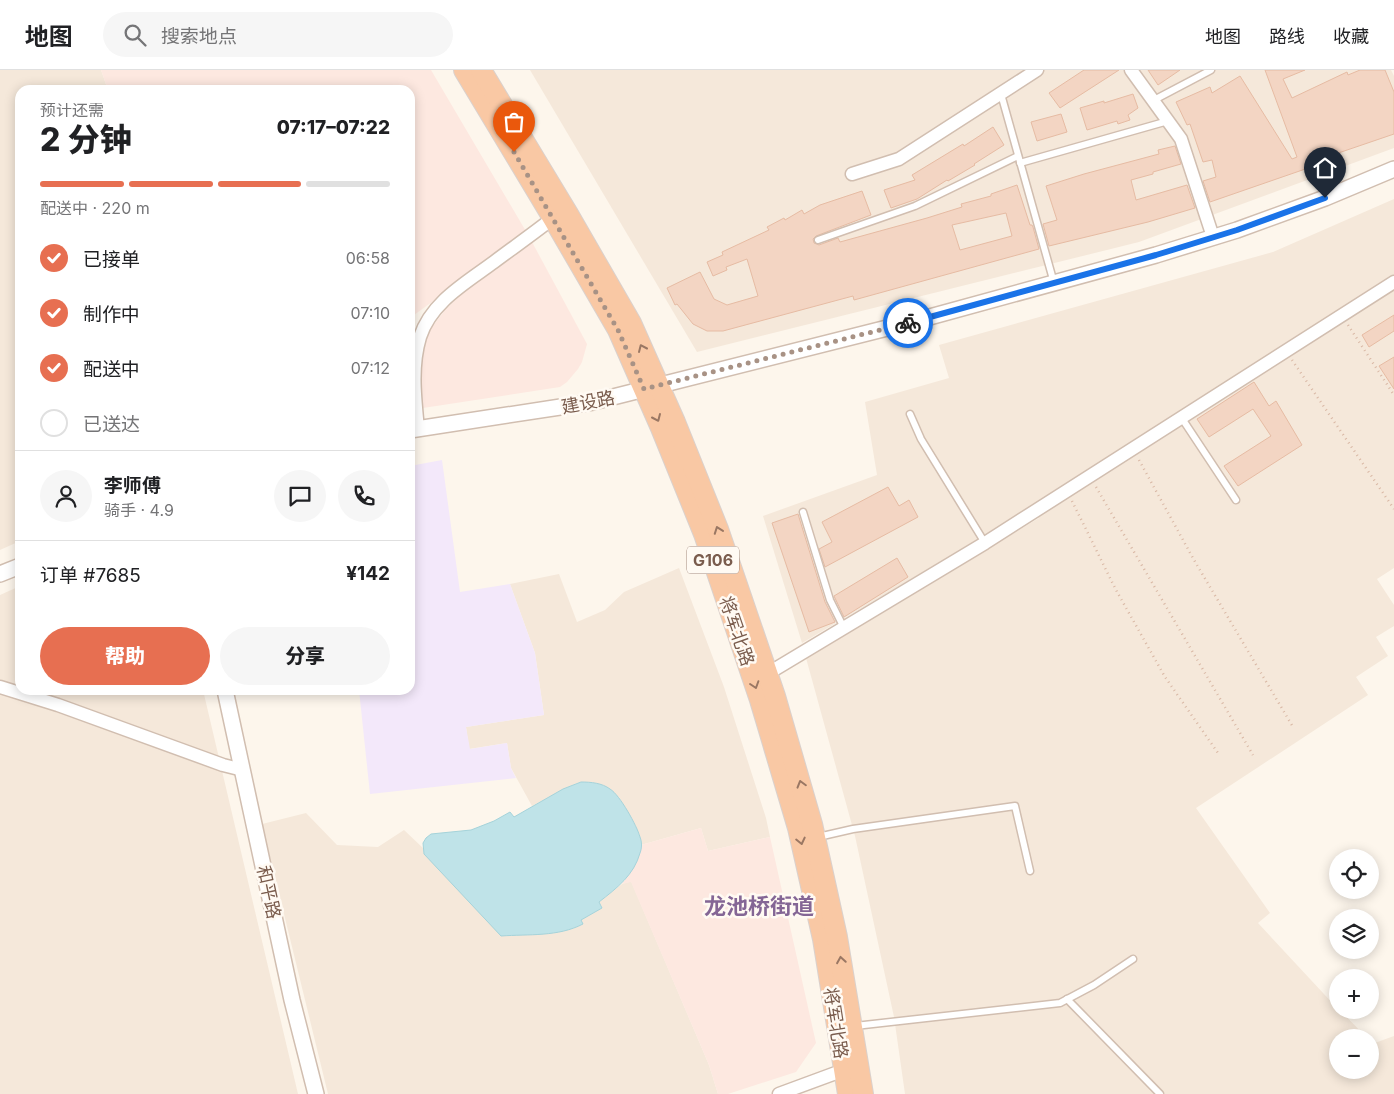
<!DOCTYPE html>
<html lang="zh">
<head>
<meta charset="utf-8">
<style>
	:root { --surface:#fff; --page:#f6f6f6; --text:#202124; --muted:#757577; --line:#e0e0e0; --accent:#e76f51 }
	body { margin:0; font-family:Inter,"Noto Sans SC",sans-serif; background:var(--page); color:var(--text); height:100vh; display:flex; flex-direction:column; font-size:19px; white-space:nowrap }
	* { box-sizing:border-box; margin:0 }
	p { font-size:16px; color:var(--muted) }
	.icon { flex:none; width:28px; height:28px; fill:none; stroke:currentColor; stroke-width:2; stroke-linecap:round; stroke-linejoin:round }
	.map { position:relative; flex:1; overflow:hidden }
	.panel { position:absolute; left:15px; top:15px; width:400px; height:610px; display:flex; flex-direction:column; background:var(--surface); border-radius:15px; box-shadow:0 2px 12px #0003 }
	.panel>* { flex:none }
	.fabs { position:absolute; left:1329px; top:779px; display:grid; gap:10px }
	.fabs a { display:grid; place-items:center; width:50px; height:50px; border-radius:50%; background:var(--surface); box-shadow:0 2px 12px #0003; font-size:25px }
	.pin { position:absolute; display:grid; place-items:center; width:42px; height:42px; color:#fff; margin:-51px -21px; border-radius:50% 50% 50% 0; rotate:-45deg; box-shadow:0 0 5px #0007 }
	.pin .icon { rotate:45deg }
	.courier { position:absolute; display:grid; place-items:center; width:50px; height:50px; margin:-25px; border:4px solid #1a73e8; border-radius:50%; background:#fff; color:#222; box-shadow:0 1px 6px #0007 }
	.headline em { font-style:normal; font-weight:800 }
	.headline div { display:flex; flex-direction:column-reverse }
	.headline { display:flex; align-items:center; justify-content:space-between; height:85px; padding:0 25px }
	h1 { font-size:32px; font-weight:800; line-height:38px }
	.bar { display:grid; grid-template-columns:repeat(4,1fr); gap:8px 5px; align-content:center; height:60px; padding:0 25px }
	.bar i { height:6px; border-radius:4px; background:var(--line) }
	.bar .current { background:var(--accent) }
	.bar p { grid-column:span 4 }
	.line { display:flex; align-items:center; gap:12px; padding:0 25px; border-top:1px solid var(--line) }
	.line div { flex:1 }
	.round { display:grid; place-items:center; flex:none; width:52px; height:52px; border-radius:26px; background:var(--page) }
	ol { padding:0 25px; list-style:none }
	li { display:flex; align-items:center; gap:15px; height:55px }
	li p { margin-inline-start:auto }
	li .icon { padding:5px; border-radius:50%; background:var(--accent); color:#fff; stroke-width:4 }
	li:last-child { color:var(--muted) }
	li i { width:28px; height:28px; border:2px solid var(--line); border-radius:50% }
	.button { display:flex; gap:10px; margin-top:auto; padding:10px 25px }
	.button a { flex:1; height:58px; border-radius:30px; background:var(--accent); color:#fff; font-size:20px; font-weight:800; line-height:58px; text-align:center }
	.button a+a { background:var(--page); color:var(--text) }
	header { display:flex; align-items:center; gap:30px; box-sizing:border-box; height:70px; padding:0 25px; background:var(--surface); border-bottom:1px solid var(--line) }
	header strong { font-size:24px }
	nav { display:flex; gap:28px; margin-inline-start:auto; font-size:18px }
	.search { width:350px; height:45px; background:var(--page); display:flex; align-items:center; gap:12px; box-sizing:border-box; padding:0 18px; border-radius:28px; color:var(--muted); font-size:19px }
	.map>svg:first-child { display:block }
	.residential { fill:#f5e8da }
	.commercial { fill:#fde8e0 }
	.education { fill:#f3e8fa }
	.water { fill:#bfe3e8; stroke:#a5d3da }
	.building { fill:#f3d5c3; stroke:#e6bba3; fill-rule:evenodd }
	.lines { fill:none; stroke-linecap:round; stroke-linejoin:round }
	.service-casing { stroke:#d1beb0; stroke-width:9 }
	.minor-casing { stroke:#d1beb0; stroke-width:15 }
	.tertiary-casing { stroke:#d1beb0; stroke-width:18 }
	.trunk-casing { stroke:#dad1cd; stroke-width:22 }
	.path { stroke:#d9b8a5; stroke-width:2.5; stroke-dasharray:1 4; stroke-linecap:butt }
	.service { stroke:#fff; stroke-width:6 }
	.minor { stroke:#fff; stroke-width:12 }
	.tertiary { stroke:#fff; stroke-width:15 }
	.trunk { stroke:#f9c8a4; stroke-width:20 }
	.oneway { stroke:#9a7763 }
	.done { stroke:#a89285; stroke-width:5; stroke-dasharray:0 9 }
	.route { stroke:#1a73e8; stroke-width:6 }
	.labels { text-anchor:middle; dominant-baseline:central; stroke-width:5; stroke-linejoin:round; paint-order:stroke }
	.shield { fill:#fffaf3; stroke:#a28b7f; stroke-width:1 }
	.shield-label { font-size:16px; font-weight:bold; fill:#7a5c4d }
	.street-label { font-size:18px; fill:#7a5c4d; stroke:#fffaf3 }
	.district-label { font-size:22px; font-weight:bold; fill:#846695; stroke:#fffaf3 }
</style>
</head>
<body>
<header>
<strong>地图</strong>
<div class="search"><svg class="icon" aria-label="search" viewBox="0 0 24 24"><circle cx="10" cy="10" r="6"/><path d="M15 15l6 6"/></svg>搜索地点</div>
<nav><a>地图</a><a>路线</a><a>收藏</a></nav>
</header>
<div class="map">
<svg width="1394" height="1024" viewBox="0 0 1394 1024">
	<rect width="100%" height="100%" fill="#fdf6ec"/>
	<g class="residential">
		<path d="M0,0H101L108,20H20V471L0,480Z"/>
		<path d="M530,0H1391L1394,6V78L1139,172L697,282Z"/>
		<path d="M1394,129V498L1377,509L1394,535V556L1376,567L1388,586L1356,607L1368,625L1196,738L1270,843L1258,853L1337,938L1338,940H1340L1366,967L1338,968V1000H1370V972L1372,974L1394,966V1024H905L894,947L855,766L806,588L1039,448L1032,438L802,573L763,446L877,405L865,332L949,308L939,275L1273,182Z"/>
		<path d="M679,498L724,617L766,748L770,767L708,781L701,758L641,775L639,763L619,728L610,719L581,712L575,714L532,736L511,698L507,673L469,679L466,657L544,645L535,583L510,514L559,504L577,552L605,540L624,522Z"/>
		<path d="M20,516V620H203L298,1024H0V525Z"/>
		<path d="M306,743L337,775L378,777L404,760L423,778L424,784L581,850L602,838L599,832L622,814L631,811L709,995L718,1024H328L262,754Z"/>
	</g>
	<g class="commercial">
		<path d="M101,0H431L527,163L414,245L410,262V20H108Z"/>
		<path d="M532,172L587,274L582,292L578,299L567,312L560,317L423,338L418,316L423,273L432,257L446,239L477,209Z"/>
		<path d="M701,758L708,781L770,767L816,973L796,1002L728,1024H718L709,995L631,812L622,814L636,794L641,775Z"/>
	</g>
	<path class="education" d="M442,390L460,522L510,514L535,583L544,645L466,657L470,679L507,673L511,698L516,708L370,724L359,620H410V396Z"/>
	<path class="water" d="M581,712C591,712 602,713 610,719C620,725 637,756 640,767C642,772 642,778 640,783C634,805 617,818 599,832L602,838L581,850L583,854C558,867 529,864 501,866L424,784L423,773L426,768L431,764L471,760L494,751L510,742L514,747L563,719Z"/>
	<g class="building">
		<path d="M1084,0H1119L1060,38L1049,23Z"/>
		<path d="M1148,0H1180L1158,15Z"/>
		<path d="M1265,0H1305L1283,9L1292,28L1347,2L1348,5L1360,0H1385L1394,22V64L1312,92L1314,96L1210,132L1203,111L1216,107L1212,90L1203,92L1190,54L1187,55L1176,32L1210,17L1212,23L1240,6L1292,89L1297,87Z"/>
		<path d="M1133,24L1138,38L1128,45L1130,50L1118,54L1117,51L1087,60L1080,38L1104,31V33Z"/>
		<path d="M1061,44L1067,62L1037,71L1031,52Z"/>
		<path d="M993,57L1004,75L974,94L975,95L948,111L947,110L917,129L891,138L884,120L915,110L912,105L963,74L964,76Z"/>
		<path d="M1175,76L1181,94L1153,102V104L1131,110L1136,130L1187,115L1195,138L1148,152L1049,176L1043,154L1057,150L1046,116L1084,104L1159,84L1158,80Z"/>
		<path d="M1017,115L1030,155H1032L1033,157L1039,179L854,230L853,226L723,261H707L693,254L677,234L675,235L667,218L700,202L714,229L727,235L758,226L747,189L726,197L727,200L713,206L707,192L723,185L722,182L769,160L767,157L784,148L785,150L802,140L804,144L820,135L862,121L871,145L816,166L813,169L814,173L819,175L838,168L840,172L927,148L962,137L961,134L991,126V124ZM1006,143L1012,166L960,180L952,155Z"/>
		<path d="M1394,245V261L1369,277L1362,265Z"/>
		<path d="M1394,287V319L1379,296Z"/>
		<path d="M1254,312L1269,336L1276,331L1302,375L1238,416L1224,396L1271,366L1253,339L1209,367L1197,349Z"/>
		<path d="M888,417L899,436L909,430L918,447L825,497L819,479L832,472L822,452Z"/>
		<path d="M798,444L825,532L835,552L809,562L772,453Z"/>
		<path d="M897,488L908,507L844,547L834,526Z"/>
	</g>
	<g class="lines">
		<defs>
			<g id="service">
				<path d="M1001,24L1054,213"/>
				<path d="M1154,30L1211,0"/>
				<path d="M1020,93L1168,51"/>
				<path d="M818,170L915,136L1018,86"/>
				<path d="M910,344L921,369L985,473"/>
				<path d="M1181,347L1236,430"/>
				<path d="M803,442L830,530L844,558"/>
				<path d="M818,767L853,759L1015,736L1030,801"/>
				<path d="M1067,929L1160,1024"/>
				<path d="M855,956L1060,933L1094,915L1133,889"/>
			</g>
			<g id="minor">
				<path d="M1131,0L1181,69L1213,167"/>
				<path d="M852,104L899,89L1037,0"/>
				<path d="M418,359C415,328 411,297 420,267C431,232 467,212 494,192C514,177 534,163 553,148"/>
				<path d="M767,604L985,473L1394,212"/>
				<path d="M0,617L58,635L223,695L243,700"/>
				<path d="M779,1024L844,1000"/>
			</g>
			<g id="tertiary">
				<path d="M410,360L593,332L915,251L1156,185L1237,160L1325,128L1394,99"/>
				<path d="M0,504L20,496"/>
				<path d="M225,620L292,930L316,1024"/>
			</g>
			<g id="trunk">
				<path d="M464,0L553,148L618,260L661,358L704,464L760,630L798,758L823,869L848,1024"/>
				<path d="M481,0L568,144L631,253L675,352L718,459L775,626L812,754L837,867L863,1024"/>
			</g>
		</defs>
		<use href="#service" class="service-casing"/>
		<use href="#minor" class="minor-casing"/>
		<use href="#tertiary" class="tertiary-casing"/>
		<use href="#trunk" class="trunk-casing"/>
		<g class="path">
			<path d="M1348,255L1394,325"/>
			<path d="M1292,290L1394,439"/>
			<path d="M1139,390L1194,490L1293,657"/>
			<path d="M1096,417L1253,685"/>
			<path d="M1072,431L1116,520L1165,607L1218,683"/>
		</g>
		<use href="#service" class="service"/>
		<use href="#minor" class="minor"/>
		<use href="#tertiary" class="tertiary"/>
		<use href="#trunk" class="trunk"/>
	</g>
	<defs><path id="oneway-chevron" d="M-2-3.5L2.5 0L-2 3.5" fill="none" stroke-width="1.6" stroke-linecap="round" stroke-linejoin="round" transform="scale(1.25)"/></defs>
	<g class="oneway">
		<use href="#oneway-chevron" transform="translate(642 278) rotate(-114)"/>
		<use href="#oneway-chevron" transform="translate(657 348) rotate(66)"/>
		<use href="#oneway-chevron" transform="translate(718 460) rotate(-110)"/>
		<use href="#oneway-chevron" transform="translate(755 615) rotate(72)"/>
		<use href="#oneway-chevron" transform="translate(801 714) rotate(-106)"/>
		<use href="#oneway-chevron" transform="translate(801 771) rotate(77)"/>
		<use href="#oneway-chevron" transform="translate(841 890) rotate(-99)"/>
	</g>
	<g class="lines">
		<path class="done" d="M514,82L618,260L644,319L908,253"/>
		<path class="route" d="M908,253L1156,185L1237,160L1325,128"/>
	</g>
	<g class="labels">
		<rect class="shield" x="687" y="476.5" width="52" height="27" rx="4"/>
		<g class="shield-label">
			<text x="713" y="490">G106</text>
		</g>
		<g class="street-label">
			<text transform="translate(588 332) rotate(-11)">建设路</text>
			<text transform="translate(737 561) rotate(71)">将军北路</text>
			<text transform="translate(269 822) rotate(78)">和平路</text>
			<text transform="translate(836 953) rotate(81)">将军北路</text>
		</g>
		<g class="district-label">
			<text x="759" y="836">龙池桥街道</text>
		</g>
	</g>
</svg>
<div class="fabs">
<a><svg class="icon" aria-label="locate" viewBox="0 0 24 24"><circle cx="12" cy="12" r="6"/><path d="M12 2v4M12 18v4M2 12h4M18 12h4"/></svg></a>
<a><svg class="icon" aria-label="layers" viewBox="0 0 24 24"><path d="M12 4l9 5-9 5-9-5zM3 14l9 5 9-5"/></svg></a>
<a>+</a>
<a>−</a>
</div>
<div class="pin" style="left:514px;top:82px;background:#ea580c"><svg class="icon" aria-label="bag" viewBox="0 0 24 24"><path d="M5 8h14l-1 12H6zM9 8a3 3 0 0 1 6 0"/></svg></div>
<div class="pin" style="left:1325px;top:128px;background:#1f2937"><svg class="icon" aria-label="home" viewBox="0 0 24 24"><path d="M3 11l9-7 9 7M6 9v11h12V9"/></svg></div>
<div class="courier" style="left:908px;top:253px"><svg class="icon" aria-label="bike" viewBox="0 0 24 24"><circle cx="6" cy="16" r="4"/><circle cx="18" cy="16" r="4"/><path d="M6 16l4-8h5l3 8M10 8l3 8H6M13 5h3"/></svg></div>
<section class="panel">
<div class="headline"><div><h1>2 分钟</h1><p>预计还需</p></div><em>07:17–07:22</em></div>
<div class="bar"><i class="current"></i><i class="current"></i><i class="current"></i><i></i><p>配送中 · 220 m</p></div>
<ol>
<li><svg class="icon" aria-label="check" viewBox="0 0 24 24"><path d="M5 12l5 5 9-10"/></svg>已接单<p>06:58</p></li>
<li><svg class="icon" aria-label="check" viewBox="0 0 24 24"><path d="M5 12l5 5 9-10"/></svg>制作中<p>07:10</p></li>
<li><svg class="icon" aria-label="check" viewBox="0 0 24 24"><path d="M5 12l5 5 9-10"/></svg>配送中<p>07:12</p></li>
<li><i></i>已送达</li>
</ol>
<div class="line" style="height:90px"><a class="round"><svg class="icon" aria-label="person" viewBox="0 0 24 24"><circle cx="12" cy="8" r="4"/><path d="M4 21q1-7 8-7t8 7"/></svg></a><div><b>李师傅</b><p>骑手 · 4.9</p></div><a class="round"><svg class="icon" aria-label="chat" viewBox="0 0 24 24"><path d="M4 5h16v11H9l-5 4z"/></svg></a><a class="round"><svg class="icon" aria-label="phone" viewBox="0 0 24 24"><path d="M5 4h4l2 5-3 2q2 4 5 5l2-3 5 2v4C11 20 4 13 5 4z"/></svg></a></div>
<div class="line" style="height:65px"><div>订单 #7685</div><b>¥142</b></div>
<div class="button"><a>帮助</a><a>分享</a></div>
</section>
</div>
</body>
</html>
